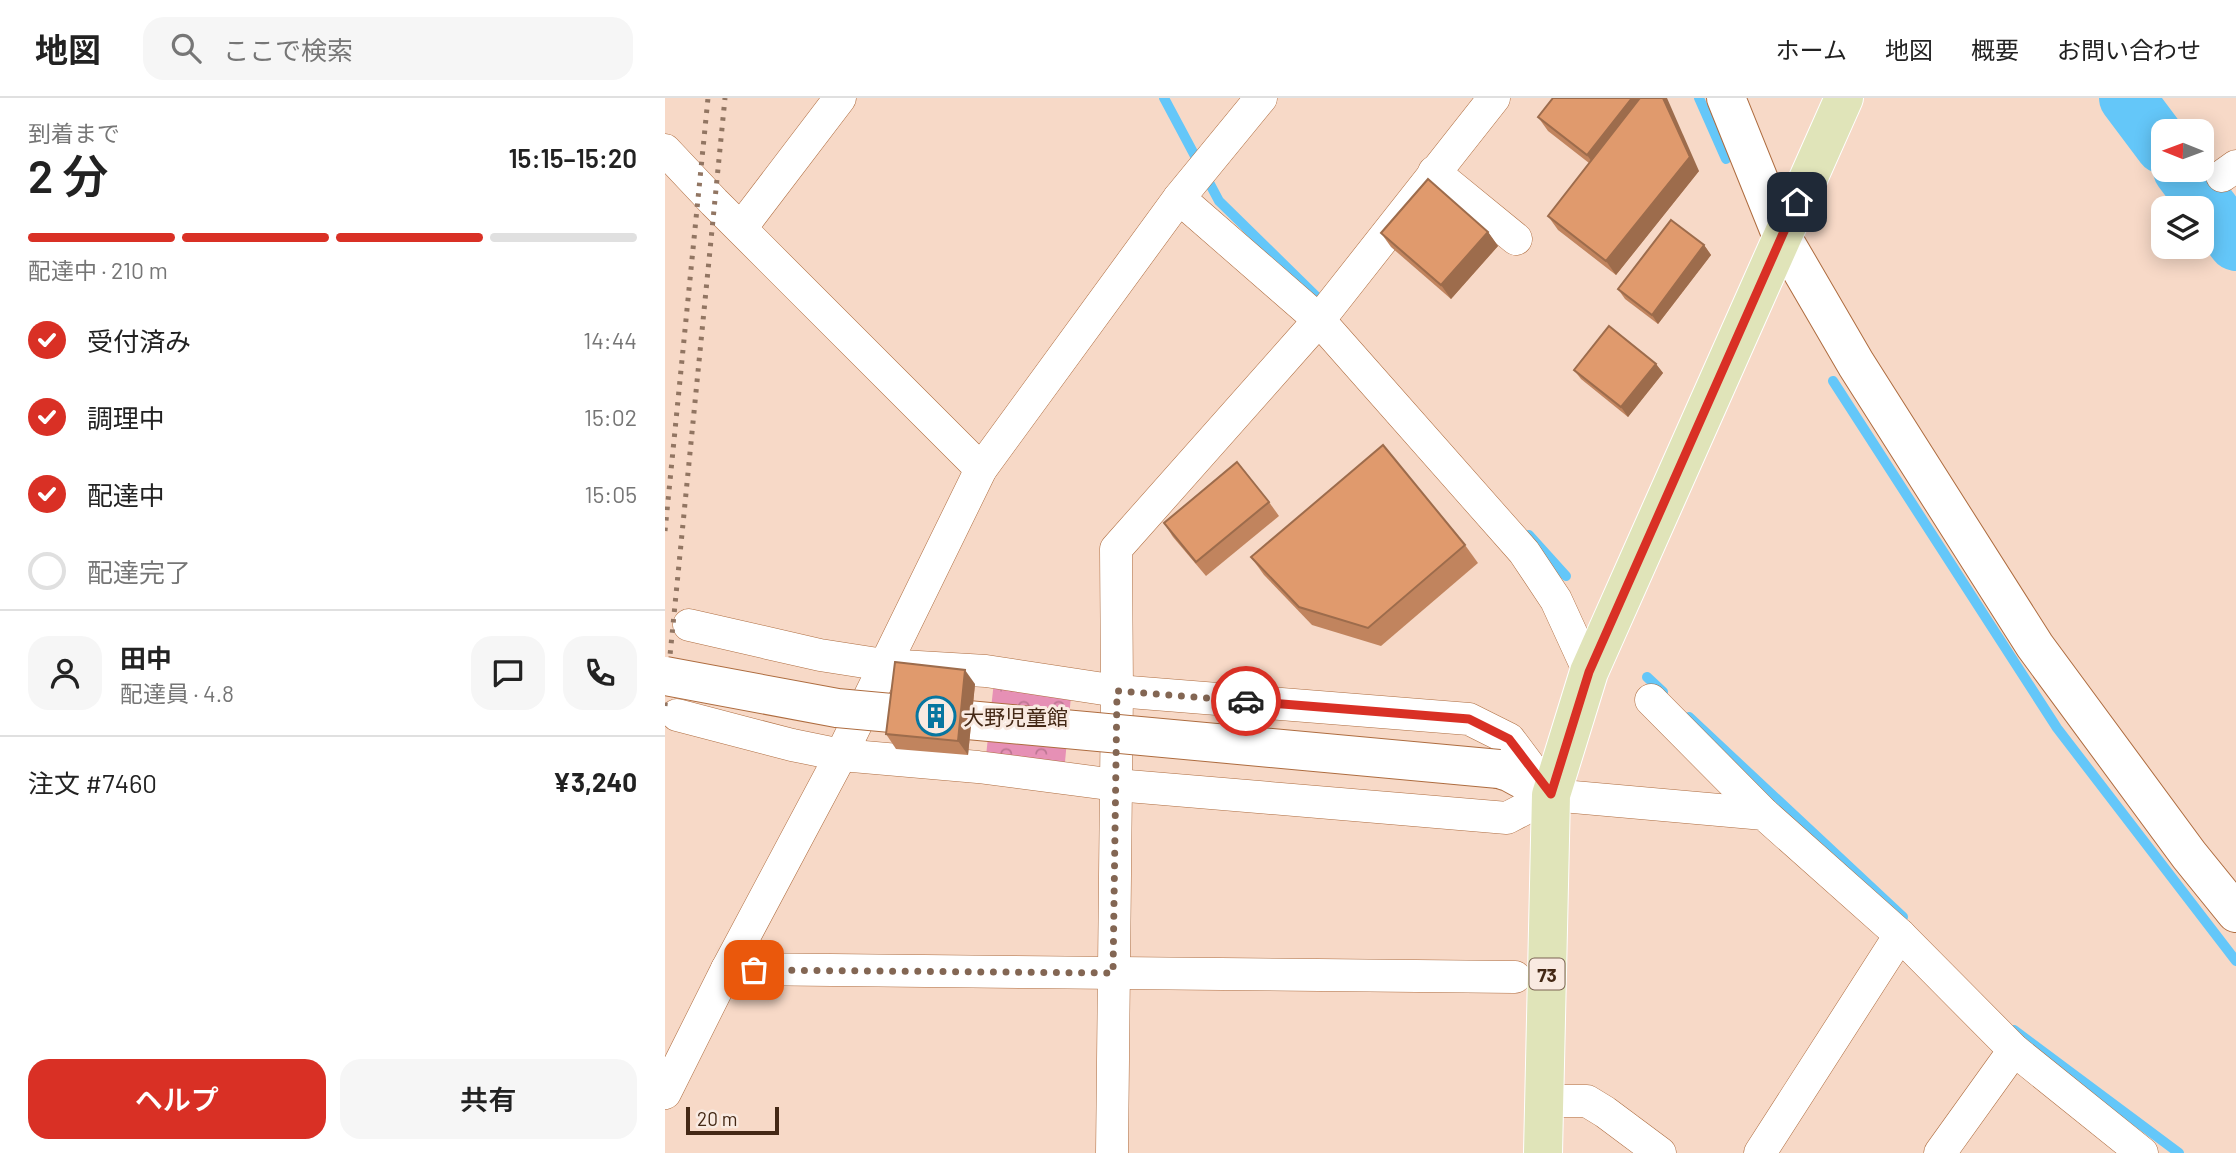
<!DOCTYPE html>
<html lang="ja">
<head>
<meta charset="utf-8">
<style>
	:root { --surface:#fff; --page:#f6f6f6; --text:#222; --muted:#767676; --line:#e0e0e0; --accent:#d93025 }
	body { margin:0; font-family:Barlow,"Noto Sans JP",sans-serif; background:var(--page); color:var(--text); height:100vh; display:flex; flex-direction:column; font-size:26px; white-space:nowrap }
	* { box-sizing:border-box; margin:0 }
	p { font-size:23px; color:var(--muted) }
	.icon { flex:none; width:38px; height:38px; fill:none; stroke:currentColor; stroke-width:2; stroke-linecap:round; stroke-linejoin:round }
	.map { position:relative; flex:1; overflow:hidden }
	.side { display:flex; flex-direction:column; background:var(--surface); width:665px }
	.side>* { flex:none }
	.needle { width:46px; rotate:271deg }
	.tools { position:absolute; left:1486px; top:21px; display:grid; gap:14px }
	.tools a { display:grid; place-items:center; width:63px; height:63px; border-radius:14px; background:var(--surface); box-shadow:0 4px 18px #0003; font-size:35px }
	.scale { position:absolute; left:21px; bottom:18px; width:93px; box-sizing:border-box; padding-left:7px; border:4px solid #442815; border-top:0; font-size:19px; line-height:24px; white-space:nowrap; color:#442815; -webkit-text-stroke:5px #f9eae1; paint-order:stroke }
	.pin { position:absolute; display:grid; place-items:center; width:60px; height:60px; color:#fff; margin:-30px; border-radius:14px; box-shadow:0 4px 10px #0006 }
	.courier { position:absolute; display:grid; place-items:center; width:70px; height:70px; margin:-35px; border:5px solid #d93025; border-radius:50%; background:#fff; color:#222; box-shadow:0 2px 9px #0007 }
	.overview em { font-style:normal; font-weight:600 }
	.overview div { display:flex; flex-direction:column-reverse }
	.overview { display:flex; align-items:center; justify-content:space-between; height:119px; padding:0 28px }
	h1 { font-size:46px; font-weight:600; line-height:52px }
	.bar { display:grid; grid-template-columns:repeat(4,1fr); gap:10px 7px; align-content:center; height:84px; padding:0 28px }
	.bar i { height:9px; border-radius:5px; background:var(--line) }
	.bar .on { background:var(--accent) }
	.bar p { grid-column:span 4 }
	.line { display:flex; align-items:center; gap:18px; padding:0 28px; border-top:2px solid var(--line) }
	.line div { flex:1 }
	.round { display:grid; place-items:center; flex:none; width:74px; height:74px; border-radius:21px; background:var(--page) }
	ol { padding:0 28px; list-style:none }
	li { display:flex; align-items:center; gap:21px; height:77px }
	li p { margin-inline-start:auto }
	li .icon { padding:7px; border-radius:50%; background:var(--accent); color:#fff; stroke-width:4 }
	li:last-child { color:var(--muted) }
	li i { width:38px; height:38px; border:4px solid var(--line); border-radius:50% }
	.button { display:flex; gap:14px; margin-top:auto; padding:14px 28px }
	.button a { flex:1; height:80px; border-radius:21px; background:var(--accent); color:#fff; font-size:28px; font-weight:600; line-height:80px; text-align:center }
	.button a+a { background:var(--page); color:var(--text) }
	header { display:flex; align-items:center; gap:42px; box-sizing:border-box; height:98px; padding:0 35px; background:var(--surface); border-bottom:2px solid var(--line) }
	header strong { font-size:33px }
	nav { display:flex; gap:38px; margin-inline-start:auto; font-size:24px }
	.search { width:490px; height:63px; background:var(--page); display:flex; align-items:center; gap:18px; box-sizing:border-box; padding:0 24px; border-radius:21px; color:var(--muted); font-size:26px }
	main { display:flex; flex:1; min-height:0 }
	.map>svg:first-child { display:block }
	.park { fill:url(#park-crowns) }
	.lines { fill:none; stroke-linecap:round; stroke-linejoin:round }
	.stream { stroke:#64c7f9; stroke-width:10 }
	.river { stroke:#64c7f9; stroke-width:56 }
	.minor-casing { stroke:#ae6c3f; stroke-width:33 }
	.tertiary-casing { stroke:#ae6c3f; stroke-width:40 }
	.primary-casing { stroke:#fff; stroke-width:40 }
	.minor { stroke:#fff; stroke-width:32 }
	.tertiary { stroke:#fff; stroke-width:38 }
	.primary { stroke:#e0e4b9; stroke-width:38 }
	.rail { stroke:#917562; stroke-width:5; stroke-dasharray:3.5 7; stroke-linecap:butt }
	.tertiary-bridge-casing { stroke:#ae6c3f; stroke-width:40; stroke-linecap:butt }
	.tertiary-bridge { stroke:#fff; stroke-width:38 }
	.wall { fill:#c1845e }
	.shaded-wall { fill:#9d6c4c }
	.building { fill:#e09a6d; stroke:#9d6c4c; stroke-width:2 }
	.done { stroke:#836653; stroke-width:7; stroke-dasharray:0 12.6 }
	.route { stroke:#d93025; stroke-width:9 }
	.labels { text-anchor:middle; dominant-baseline:central; stroke-width:6; stroke-linejoin:round; paint-order:stroke }
	.shield { fill:#f9eae1; stroke:#7a6252; stroke-width:2 }
	.shield-label { font-size:19px; font-weight:bold; fill:#442815 }
	.poi-label { font-size:21px; fill:#442815; stroke:#f9eae1; text-anchor:start }
</style>
</head>
<body>
<header>
<strong>地図</strong>
<div class="search"><svg class="icon" aria-label="search" viewBox="0 0 24 24"><circle cx="10" cy="10" r="6"/><path d="M15 15l6 6"/></svg>ここで検索</div>
<nav><a>ホーム</a><a>地図</a><a>概要</a><a>お問い合わせ</a></nav>
</header>
<main>
<section class="side">
<div class="overview"><div><h1>2 分</h1><p>到着まで</p></div><em>15:15–15:20</em></div>
<div class="bar"><i class="on"></i><i class="on"></i><i class="on"></i><i></i><p>配達中 · 210 m</p></div>
<ol>
<li><svg class="icon" aria-label="check" viewBox="0 0 24 24"><path d="M5 12l5 5 9-10"/></svg>受付済み<p>14:44</p></li>
<li><svg class="icon" aria-label="check" viewBox="0 0 24 24"><path d="M5 12l5 5 9-10"/></svg>調理中<p>15:02</p></li>
<li><svg class="icon" aria-label="check" viewBox="0 0 24 24"><path d="M5 12l5 5 9-10"/></svg>配達中<p>15:05</p></li>
<li><i></i>配達完了</li>
</ol>
<div class="line" style="height:126px"><a class="round"><svg class="icon" aria-label="person" viewBox="0 0 24 24"><circle cx="12" cy="8" r="4"/><path d="M4 21q1-7 8-7t8 7"/></svg></a><div><b>田中</b><p>配達員 · 4.8</p></div><a class="round"><svg class="icon" aria-label="chat" viewBox="0 0 24 24"><path d="M4 5h16v11H9l-5 4z"/></svg></a><a class="round"><svg class="icon" aria-label="phone" viewBox="0 0 24 24"><path d="M5 4h4l2 5-3 2q2 4 5 5l2-3 5 2v4C11 20 4 13 5 4z"/></svg></a></div>
<div class="line" style="height:91px"><div>注文 #7460</div><b>¥3,240</b></div>
<div class="button"><a>ヘルプ</a><a>共有</a></div>
</section>
<div class="map">
<svg width="1571" height="1055" viewBox="0 0 1571 1055">
	<defs>
		<pattern id="park-crowns" width="20" height="18" patternUnits="userSpaceOnUse" patternTransform="scale(1.75)"><rect width="20" height="18" fill="#e690b5"/><path d="M2 6a3 3 0 1 1 6 0M12 15a3 3 0 1 1 6 0" fill="none" stroke="#bc7692"/></pattern>
	</defs>
	<rect width="100%" height="100%" fill="#f7d9c7"/>
	<path class="park" d="M329,583L407,587L400,664L321,658Z"/>
	<g class="lines">
		<g class="stream">
			<path d="M499,0L554,103L659,206"/>
			<path d="M1034,0L1061,61"/>
			<path d="M1168,283L1392,630L1571,863"/>
			<path d="M864,437L901,478"/>
			<path d="M982,579L998,594"/>
			<path d="M1024,619L1238,819"/>
			<path d="M1349,932L1514,1055"/>
		</g>
		<g class="river">
			<path d="M1462,0L1498,48"/>
			<path d="M1516,72L1571,145"/>
		</g>
		<defs>
			<g id="minor">
				<path d="M0,52L49,104L316,371"/>
				<path d="M769,74L851,141"/>
				<path d="M1557,78L1571,68"/>
				<path d="M514,100L654,222L859,454L891,502L924,574"/>
				<path d="M76,130L175,0"/>
				<path d="M24,527L155,557L219,567L321,573L452,593L804,621L844,641L883,693"/>
				<path d="M986,602L1099,716"/>
				<path d="M12,617L127,647L176,657L313,669L451,687L842,720L886,697L1099,716L1235,837L1349,952L1477,1055"/>
				<path d="M62,871L850,879"/>
				<path d="M0,995L62,871L176,657L316,371L514,100L596,0"/>
				<path d="M879,1003H922L940,1014L995,1055"/>
				<path d="M447,1055L452,593L451,451L654,222L829,0"/>
				<path d="M1095,1055L1235,837"/>
				<path d="M1275,1055L1349,952"/>
			</g>
			<g id="tertiary">
				<path d="M1061,0L1117,139L1191,266L1370,548L1524,757L1571,815"/>
				<path d="M834,671L844,674L886,697"/>
			</g>
			<path id="primary" d="M878,1055L886,697L924,574L1179,0"/>
		</defs>
		<use href="#minor" class="minor-casing"/>
		<use href="#tertiary" class="tertiary-casing"/>
		<use href="#primary" class="primary-casing"/>
		<use href="#minor" class="minor"/>
		<use href="#tertiary" class="tertiary"/>
		<use href="#primary" class="primary"/>
		<g class="rail">
			<path d="M0,433L43,0"/>
			<path d="M0,608L60,0"/>
		</g>
		<defs>
			<path id="tertiary-bridge" d="M0,578L172,610L834,671"/>
		</defs>
		<use href="#tertiary-bridge" class="tertiary-bridge-casing"/>
		<use href="#tertiary-bridge" class="tertiary-bridge"/>
	</g>
	<g class="wall">
		<path d="M873,19L1034,73L951,177L893,132L883,118L924,65L883,33Z"/>
		<path d="M823,134L833,148L786,201L726,149L716,135Z"/>
		<path d="M1039,147L1046,157L993,226L960,201L953,191Z"/>
		<path d="M991,266L998,275L963,319L916,281L909,272Z"/>
		<path d="M604,404L614,418L541,478L508,439L499,425Z"/>
		<path d="M800,447L813,465L716,548L647,527L599,477L586,459Z"/>
		<path d="M310,586L303,657L231,651L221,636Z"/>
	</g>
	<g class="shaded-wall">
		<path d="M967,0H988L932,71L922,57Z"/>
		<path d="M998,0H1002L1034,73L951,177L941,163Z"/>
		<path d="M823,134L833,148L786,201L776,187Z"/>
		<path d="M1039,147L1046,157L993,226L987,217Z"/>
		<path d="M991,266L998,275L963,319L956,309Z"/>
		<path d="M300,572L310,586L303,657L293,643Z"/>
	</g>
	<g class="building">
		<path d="M888,0H967L922,57L873,19Z"/>
		<path d="M975,0H998L1025,59L941,163L883,118Z"/>
		<path d="M763,81L823,134L776,187L716,135Z"/>
		<path d="M1006,122L1039,147L987,217L953,191Z"/>
		<path d="M944,228L991,266L956,309L909,272Z"/>
		<path d="M718,347L800,447L703,530L634,509L586,459Z"/>
		<path d="M572,364L604,404L531,464L499,425Z"/>
		<path d="M230,564L300,572L293,643L221,636Z"/>
	</g>
	<g class="lines">
		<path class="done" d="M89,872L448,875L452,593L581,603"/>
		<path class="route" d="M581,603L804,621L844,641L886,696L924,574L1132,104"/>
	</g>
	<defs>
		<symbol id="building-ring" viewBox="-11 -11 22 22"><circle r="9.5" fill="#f9eae1" stroke="#0776a0" stroke-width="1.5"/><path d="M-4-6H4V6H1V3H-1V6H-4ZM-2.5-4.3h1.7v1.8h-1.7ZM.8-4.3h1.7v1.8H.8ZM-2.5-1h1.7V.8h-1.7ZM.8-1h1.7V.8H.8Z" fill="#0776a0"/></symbol>
	</defs>
	<g fill-rule="evenodd">
		<use href="#building-ring" x="249" y="596" width="44" height="44"/>
	</g>
	<g class="labels">
		<rect class="shield" x="864.5" y="860.5" width="35" height="31" rx="5"/>
		<g class="shield-label">
			<text x="882" y="876">73</text>
		</g>
		<g class="poi-label">
			<text x="298" y="618">大野児童館</text>
		</g>
	</g>
</svg>
<div class="tools">
<a><svg class="needle" viewBox="-14 -14 28 28"><path d="M0-13l5 13h-10z" fill="#e53935"/><path d="M0 13l5-13h-10z" fill="#767676"/></svg></a>
<a><svg class="icon" aria-label="layers" viewBox="0 0 24 24"><path d="M12 4l9 5-9 5-9-5zM3 14l9 5 9-5"/></svg></a>
</div>
<div class="scale">20 m</div>
<div class="pin" style="left:89px;top:872px;background:#ea580c"><svg class="icon" aria-label="bag" viewBox="0 0 24 24"><path d="M5 8h14l-1 12H6zM9 8a3 3 0 0 1 6 0"/></svg></div>
<div class="pin" style="left:1132px;top:104px;background:#1f2937"><svg class="icon" aria-label="home" viewBox="0 0 24 24"><path d="M3 11l9-7 9 7M6 9v11h12V9"/></svg></div>
<div class="courier" style="left:581px;top:603px"><svg class="icon" aria-label="car" viewBox="0 0 24 24"><path d="M5 17H2v-5l4-1 3-4h7l3 4 3 1v5h-3M9 17h6M6 11h13"/><circle cx="7" cy="17" r="2"/><circle cx="17" cy="17" r="2"/></svg></div>
</div>
</main>
</body>
</html>
